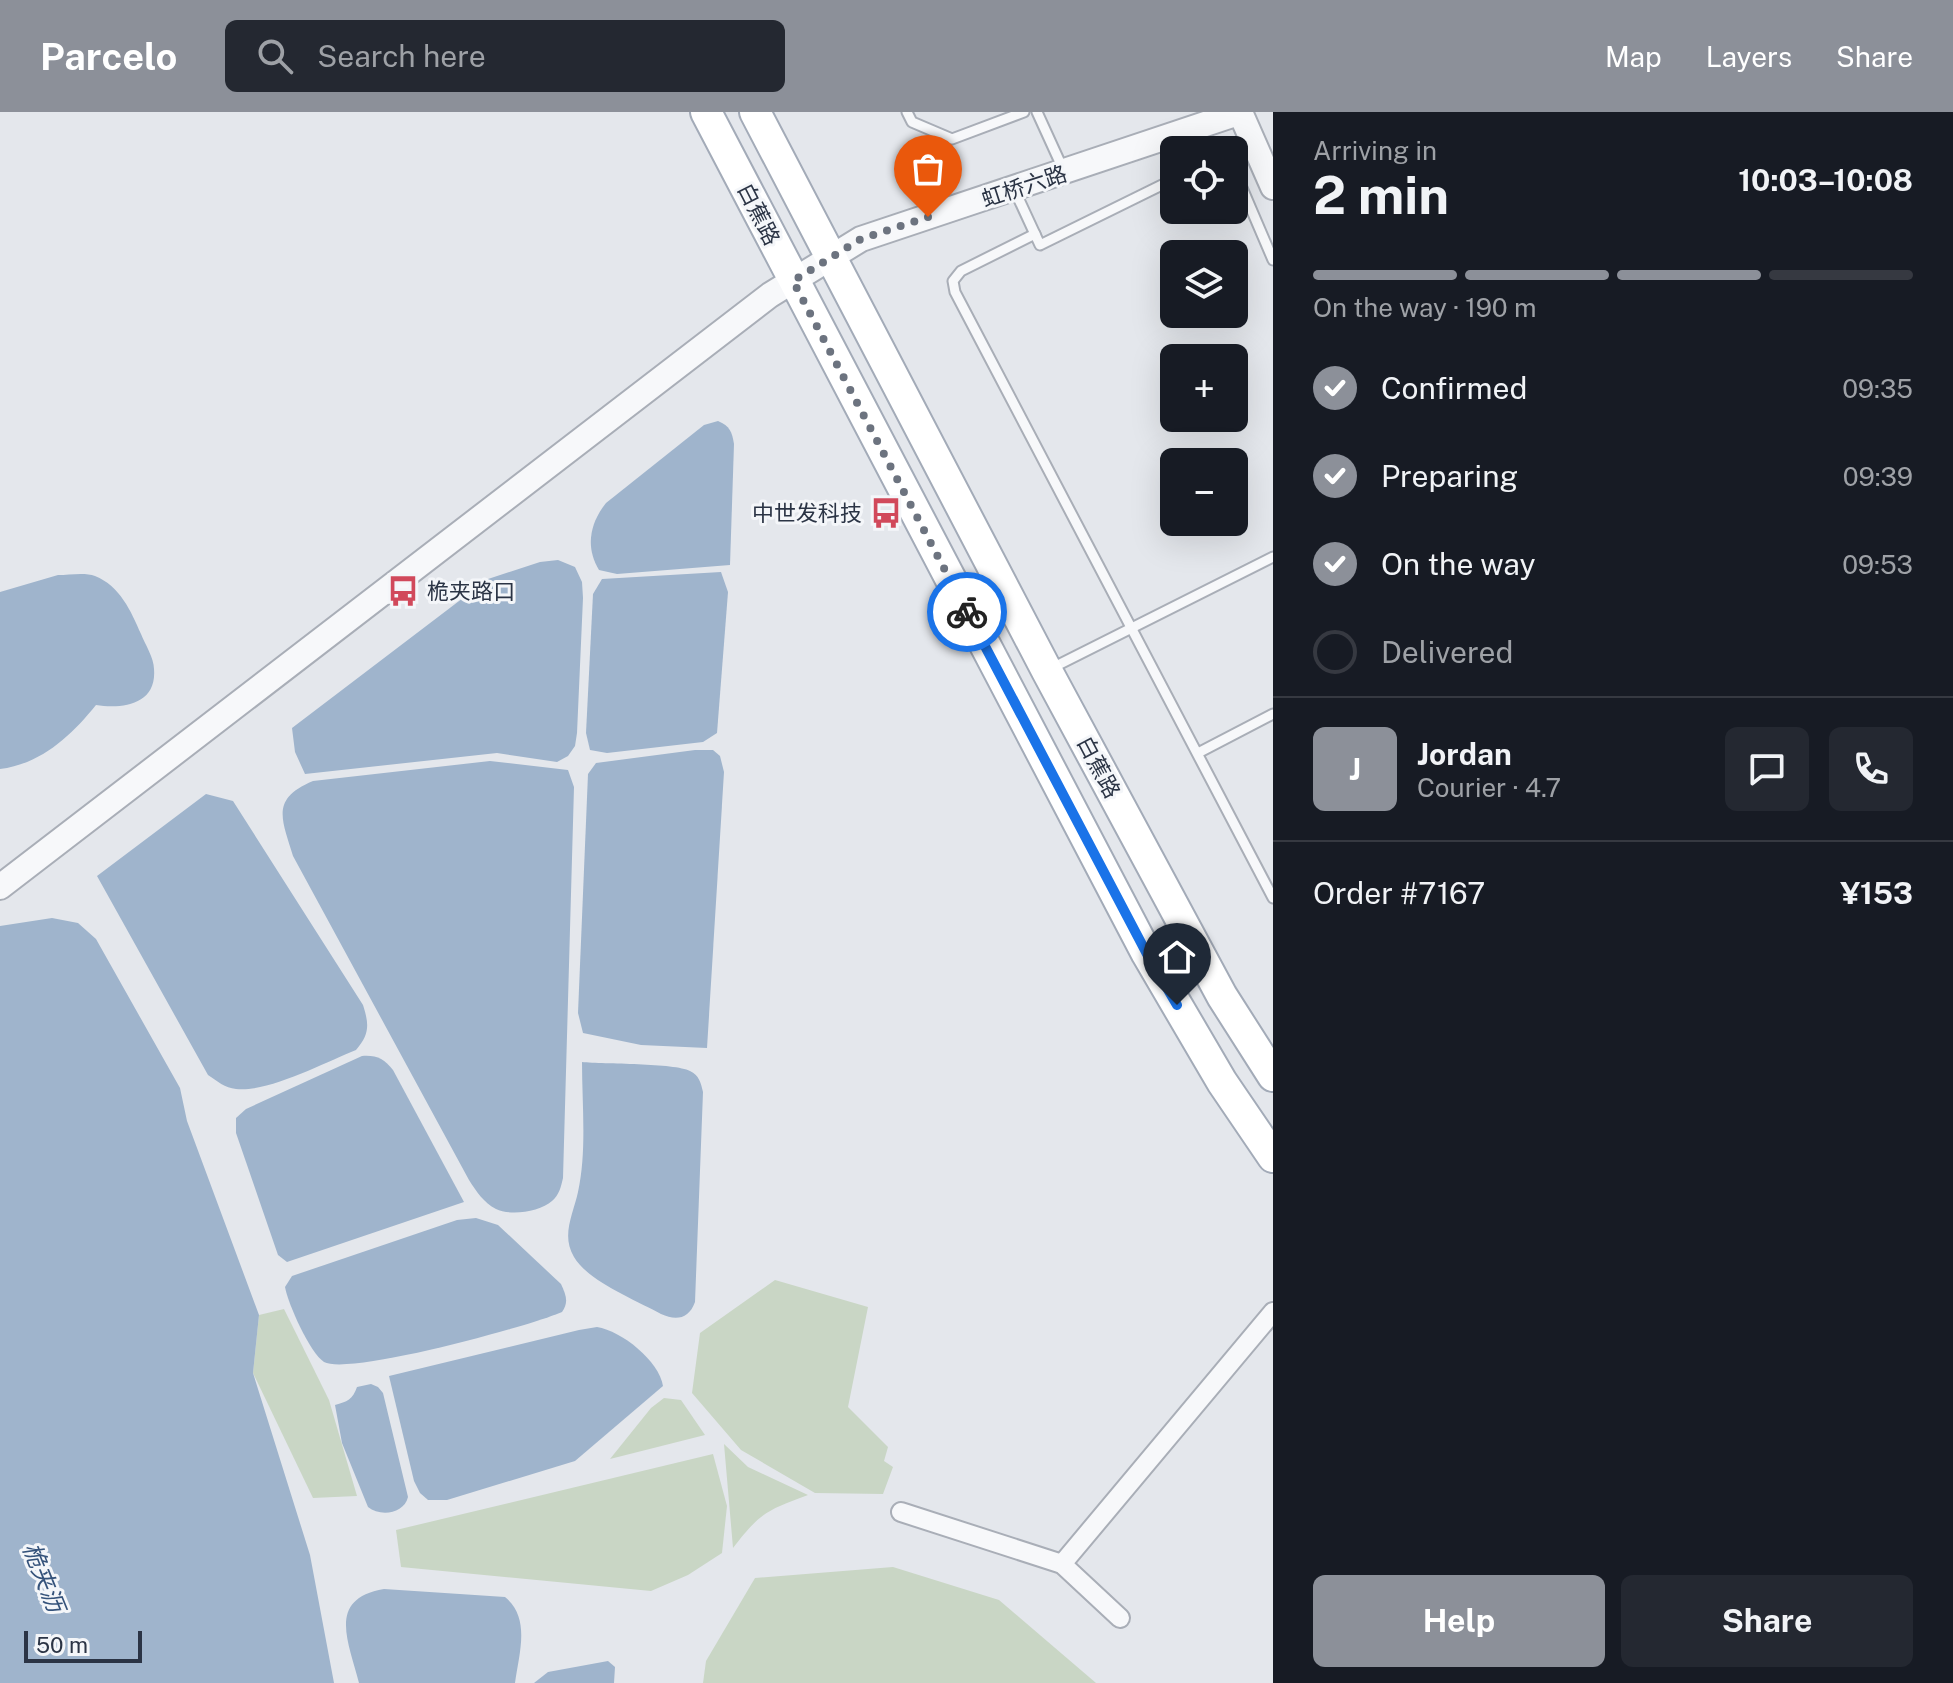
<!DOCTYPE html>
<html lang="en">
<head>
<meta charset="utf-8">
<style>
	:root { --surface:#171b24; --page:#242831; --text:#f1f3f6; --muted:#9ea1a6; --line:#363941; --accent:#8c9099 }
	body { margin:0; font-family:"Public Sans","Noto Sans SC",sans-serif; background:var(--page); color:var(--text); height:100vh; display:flex; flex-direction:column; font-size:30px; white-space:nowrap }
	* { box-sizing:border-box; margin:0 }
	p { font-size:26px; color:var(--muted) }
	.icon { flex:none; width:44px; height:44px; fill:none; stroke:currentColor; stroke-width:2; stroke-linecap:round; stroke-linejoin:round }
	.map { position:relative; flex:1; overflow:hidden }
	.side { display:flex; flex-direction:column; background:var(--surface); width:680px }
	.side>* { flex:none }
	.controls { position:absolute; left:1160px; top:24px; display:grid; gap:16px }
	.controls a { display:grid; place-items:center; width:88px; height:88px; border-radius:12px; background:var(--surface); box-shadow:0 8px 32px #0002; font-size:40px }
	.scale { position:absolute; left:24px; bottom:20px; width:118px; box-sizing:border-box; padding-left:8px; border:4px solid #2b3445; border-top:0; font-size:22px; line-height:28px; white-space:nowrap; color:#2b3445; -webkit-text-stroke:6px #f4f6f9; paint-order:stroke }
	.pin { position:absolute; display:grid; place-items:center; width:68px; height:68px; color:#fff; margin:-82px -34px; border-radius:50% 50% 50% 0; rotate:-45deg; box-shadow:0 0 8px #0007 }
	.pin .icon { rotate:45deg }
	.courier { position:absolute; display:grid; place-items:center; width:80px; height:80px; margin:-40px; border:6px solid #1a73e8; border-radius:50%; background:#fff; color:#222; box-shadow:0 2px 10px #0007 }
	.headline em { font-style:normal; font-weight:700 }
	.headline div { display:flex; flex-direction:column-reverse }
	.headline { display:flex; align-items:center; justify-content:space-between; height:136px; padding:0 40px }
	h1 { font-size:52px; font-weight:700; line-height:60px }
	.bar { display:grid; grid-template-columns:repeat(4,1fr); gap:12px 8px; align-content:center; height:96px; padding:0 40px }
	.bar i { height:10px; border-radius:6px; background:var(--line) }
	.bar .active { background:var(--accent) }
	.bar p { grid-column:span 4 }
	.line { display:flex; align-items:center; gap:20px; padding:0 40px; border-top:2px solid var(--line) }
	.line div { flex:1 }
	.round { display:grid; place-items:center; flex:none; width:84px; height:84px; border-radius:12px; background:var(--page) }
	ol { padding:0 40px; list-style:none }
	li { display:flex; align-items:center; gap:24px; height:88px }
	li p { margin-inline-start:auto }
	li .icon { padding:8px; border-radius:50%; background:var(--accent); color:#fff; stroke-width:4 }
	li:last-child { color:var(--muted) }
	li i { width:44px; height:44px; border:4px solid var(--line); border-radius:50% }
	.action { display:flex; gap:16px; margin-top:auto; padding:16px 40px }
	.action a { flex:1; height:92px; border-radius:12px; background:var(--accent); color:#fff; font-size:32px; font-weight:700; line-height:92px; text-align:center }
	.action a+a { background:var(--page); color:var(--text) }
	header { display:flex; align-items:center; gap:48px; box-sizing:border-box; height:112px; padding:0 40px; background:var(--accent); color:#fff }
	header strong { font-size:38px }
	nav { display:flex; gap:44px; margin-inline-start:auto; font-size:28px }
	.search { width:560px; height:72px; background:var(--page); display:flex; align-items:center; gap:20px; box-sizing:border-box; padding:0 28px; border-radius:12px; color:var(--muted); font-size:30px }
	main { display:flex; flex:1; min-height:0 }
	.map>svg:first-child { display:block }
	.green { fill:#c9d6c5 }
	.water { fill:#9fb4cc }
	.lines { fill:none; stroke-linecap:round; stroke-linejoin:round }
	.service-casing { stroke:#a9aeb7; stroke-width:13 }
	.minor-casing { stroke:#a9aeb7; stroke-width:22 }
	.tertiary-casing { stroke:#a9aeb7; stroke-width:28 }
	.primary-casing { stroke:#a3abb8; stroke-width:34 }
	.service { stroke:#f7f8fa; stroke-width:9 }
	.minor { stroke:#f7f8fa; stroke-width:18 }
	.tertiary { stroke:#f7f8fa; stroke-width:24 }
	.primary { stroke:#fff; stroke-width:30 }
	.done { stroke:#6c737f; stroke-width:8; stroke-dasharray:0 14.4 }
	.route { stroke:#1a73e8; stroke-width:10 }
	.labels { text-anchor:middle; dominant-baseline:central; stroke-width:6; stroke-linejoin:round; paint-order:stroke }
	.street-label { font-size:22px; fill:#2b3445; stroke:#f4f6f9 }
	.poi-label { font-size:22px; fill:#2b3445; stroke:#f4f6f9; text-anchor:end }
	.water-label { font-size:24px; font-style:italic; fill:#34527a; stroke:#f4f6f9 }
</style>
</head>
<body>
<header>
<strong>Parcelo</strong>
<div class="search"><svg class="icon" aria-label="search" viewBox="0 0 24 24"><circle cx="10" cy="10" r="6"/><path d="M15 15l6 6"/></svg>Search here</div>
<nav><a>Map</a><a>Layers</a><a>Share</a></nav>
</header>
<main>
<div class="map">
<svg width="1273" height="1571" viewBox="0 0 1273 1571">
	<rect width="100%" height="100%" fill="#e4e7ec"/>
	<g class="green">
		<path d="M775,1168L868,1195L848,1295L888,1335L884,1349L893,1355L883,1382L815,1381L741,1338L692,1281L700,1221Z"/>
		<path d="M284,1197L329,1288L357,1384L313,1386L253,1261L259,1203Z"/>
		<path d="M664,1286L681,1288L705,1323L610,1347L651,1296Z"/>
		<path d="M724,1332L748,1355L808,1383C767,1398 760,1401 733,1436Z"/>
		<path d="M713,1342L727,1394L722,1441L688,1463L651,1479L401,1455L396,1418Z"/>
		<path d="M893,1455L999,1488L1096,1571H703L706,1549L755,1466Z"/>
	</g>
	<g class="water">
		<path d="M718,309C730,314 732,320 734,332L730,453L617,462L599,458C585,435 590,411 606,391L704,313Z"/>
		<path d="M558,448L575,455L582,470L583,486L577,621L575,634L568,644L557,650L497,641L305,662L295,640L292,616L488,467L540,450Z"/>
		<path d="M721,460L728,480L717,621L703,630L607,641L590,638L586,621L593,482L602,467Z"/>
		<path d="M58,463C69,463 85,460 95,464C120,474 131,499 141,522C145,532 154,546 154,557C157,593 122,597 96,593C71,624 41,652 0,657V480Z"/>
		<path d="M695,638H713L720,644L724,660L707,936L641,933L583,921L578,901L588,662L596,651Z"/>
		<path d="M490,649L568,658L574,675L563,1066C561,1075 559,1083 552,1089C540,1100 510,1104 496,1097C484,1091 476,1079 469,1068L293,744C282,707 270,687 313,669Z"/>
		<path d="M206,682L233,689L363,893C369,912 370,922 356,938C326,950 267,981 236,977C225,976 217,969 208,963L97,764Z"/>
		<path d="M52,806L78,811L96,827L180,976L187,1009L259,1203L253,1261L310,1443L334,1571H0V814Z"/>
		<path d="M362,944C377,943 384,947 393,958L464,1090L287,1150L278,1143L236,1021V1006L246,997Z"/>
		<path d="M582,950C603,952 675,951 690,959C699,963 701,971 703,980L695,1190C689,1207 676,1209 661,1202C636,1188 589,1170 574,1145C561,1123 573,1103 578,1080C587,1039 582,992 582,950Z"/>
		<path d="M476,1106L498,1113L561,1172C566,1183 569,1190 562,1200C530,1214 349,1264 324,1250C310,1241 288,1192 285,1175L292,1164L457,1108Z"/>
		<path d="M597,1215C622,1219 659,1249 663,1274L575,1349L447,1388H428L420,1381L414,1369L389,1264L579,1218Z"/>
		<path d="M371,1272L378,1275L383,1281L408,1385C404,1402 380,1405 368,1395L342,1331L335,1293C347,1290 353,1287 357,1275Z"/>
		<path d="M384,1477L505,1485C531,1506 519,1541 515,1571H359C349,1530 326,1487 384,1477Z"/>
		<path d="M608,1549L615,1555L614,1571H534L548,1560Z"/>
	</g>
	<g class="lines">
		<defs>
			<g id="service">
				<path d="M907,0L912,10L952,27L1024,0"/>
				<path d="M1037,0L1063,57"/>
				<path d="M1234,57L1273,148"/>
				<path d="M1015,79L1040,133L1174,67"/>
				<path d="M1035,122L961,159L953,169L955,180L1273,786"/>
				<path d="M1050,557L1273,445"/>
				<path d="M1198,641L1273,602"/>
			</g>
			<g id="minor">
				<path d="M901,1400L1062,1452L1120,1506"/>
				<path d="M1062,1452L1273,1200"/>
			</g>
			<g id="tertiary">
				<path d="M1240,0L1273,75"/>
				<path d="M0,775L770,183L861,127L1241,0"/>
			</g>
			<g id="primary">
				<path d="M706,0L1147,842L1222,970L1273,1045"/>
				<path d="M755,0L1047,559L1222,884L1273,964"/>
			</g>
		</defs>
		<use href="#service" class="service-casing"/>
		<use href="#minor" class="minor-casing"/>
		<use href="#tertiary" class="tertiary-casing"/>
		<use href="#primary" class="primary-casing"/>
		<use href="#service" class="service"/>
		<use href="#minor" class="minor"/>
		<use href="#tertiary" class="tertiary"/>
		<use href="#primary" class="primary"/>
	</g>
	<g class="lines">
		<path class="done" d="M928,105L861,127L793,169L967,500"/>
		<path class="route" d="M967,500L1147,842L1177,893"/>
	</g>
	<defs>
		<symbol id="bus-bare" viewBox="-9 -9 18 18"><path d="M-5-6H5V4H4V6H2V4H-2V6H-4V4H-5ZM-3.5-4V0h7V-4ZM-3.5 1.2v1.5H-2V1.2ZM2 1.2v1.5H3.5V1.2Z" fill="#d1495b" stroke="#f4f6f9" stroke-width="2.5" paint-order="stroke"/></symbol>
	</defs>
	<g fill-rule="evenodd">
		<use href="#bus-bare" x="864" y="379" width="44" height="44"/>
		<use href="#bus-bare" x="381" y="457" width="44" height="44"/>
	</g>
	<g class="labels">
		<g class="street-label">
			<text transform="translate(1024 74) rotate(-18)">虹桥六路</text>
			<text transform="translate(759 102) rotate(63)">白蕉路</text>
			<text transform="translate(1099 655) rotate(62)">白蕉路</text>
		</g>
		<g class="poi-label">
			<text x="862" y="401">中世发科技</text>
			<text x="427" y="479" text-anchor="start">桅夹路口</text>
		</g>
		<g class="water-label">
			<text transform="translate(44 1465) rotate(68)">桅夹沥</text>
		</g>
	</g>
</svg>
<div class="controls">
<a><svg class="icon" aria-label="locate" viewBox="0 0 24 24"><circle cx="12" cy="12" r="6"/><path d="M12 2v4M12 18v4M2 12h4M18 12h4"/></svg></a>
<a><svg class="icon" aria-label="layers" viewBox="0 0 24 24"><path d="M12 4l9 5-9 5-9-5zM3 14l9 5 9-5"/></svg></a>
<a>+</a>
<a>−</a>
</div>
<div class="scale">50 m</div>
<div class="pin" style="left:928px;top:105px;background:#ea580c"><svg class="icon" aria-label="bag" viewBox="0 0 24 24"><path d="M5 8h14l-1 12H6zM9 8a3 3 0 0 1 6 0"/></svg></div>
<div class="pin" style="left:1177px;top:893px;background:#1f2937"><svg class="icon" aria-label="home" viewBox="0 0 24 24"><path d="M3 11l9-7 9 7M6 9v11h12V9"/></svg></div>
<div class="courier" style="left:967px;top:500px"><svg class="icon" aria-label="bike" viewBox="0 0 24 24"><circle cx="6" cy="16" r="4"/><circle cx="18" cy="16" r="4"/><path d="M6 16l4-8h5l3 8M10 8l3 8H6M13 5h3"/></svg></div>
</div>
<section class="side">
<div class="headline"><div><h1>2 min</h1><p>Arriving in</p></div><em>10:03–10:08</em></div>
<div class="bar"><i class="active"></i><i class="active"></i><i class="active"></i><i></i><p>On the way · 190 m</p></div>
<ol>
<li><svg class="icon" aria-label="check" viewBox="0 0 24 24"><path d="M5 12l5 5 9-10"/></svg>Confirmed<p>09:35</p></li>
<li><svg class="icon" aria-label="check" viewBox="0 0 24 24"><path d="M5 12l5 5 9-10"/></svg>Preparing<p>09:39</p></li>
<li><svg class="icon" aria-label="check" viewBox="0 0 24 24"><path d="M5 12l5 5 9-10"/></svg>On the way<p>09:53</p></li>
<li><i></i>Delivered</li>
</ol>
<div class="line" style="height:144px"><b class="round" style="background:var(--accent);color:#fff">J</b><div><b>Jordan</b><p>Courier · 4.7</p></div><a class="round"><svg class="icon" aria-label="chat" viewBox="0 0 24 24"><path d="M4 5h16v11H9l-5 4z"/></svg></a><a class="round"><svg class="icon" aria-label="phone" viewBox="0 0 24 24"><path d="M5 4h4l2 5-3 2q2 4 5 5l2-3 5 2v4C11 20 4 13 5 4z"/></svg></a></div>
<div class="line" style="height:104px"><div>Order #7167</div><b>¥153</b></div>
<div class="action"><a>Help</a><a>Share</a></div>
</section>
</main>
</body>
</html>
